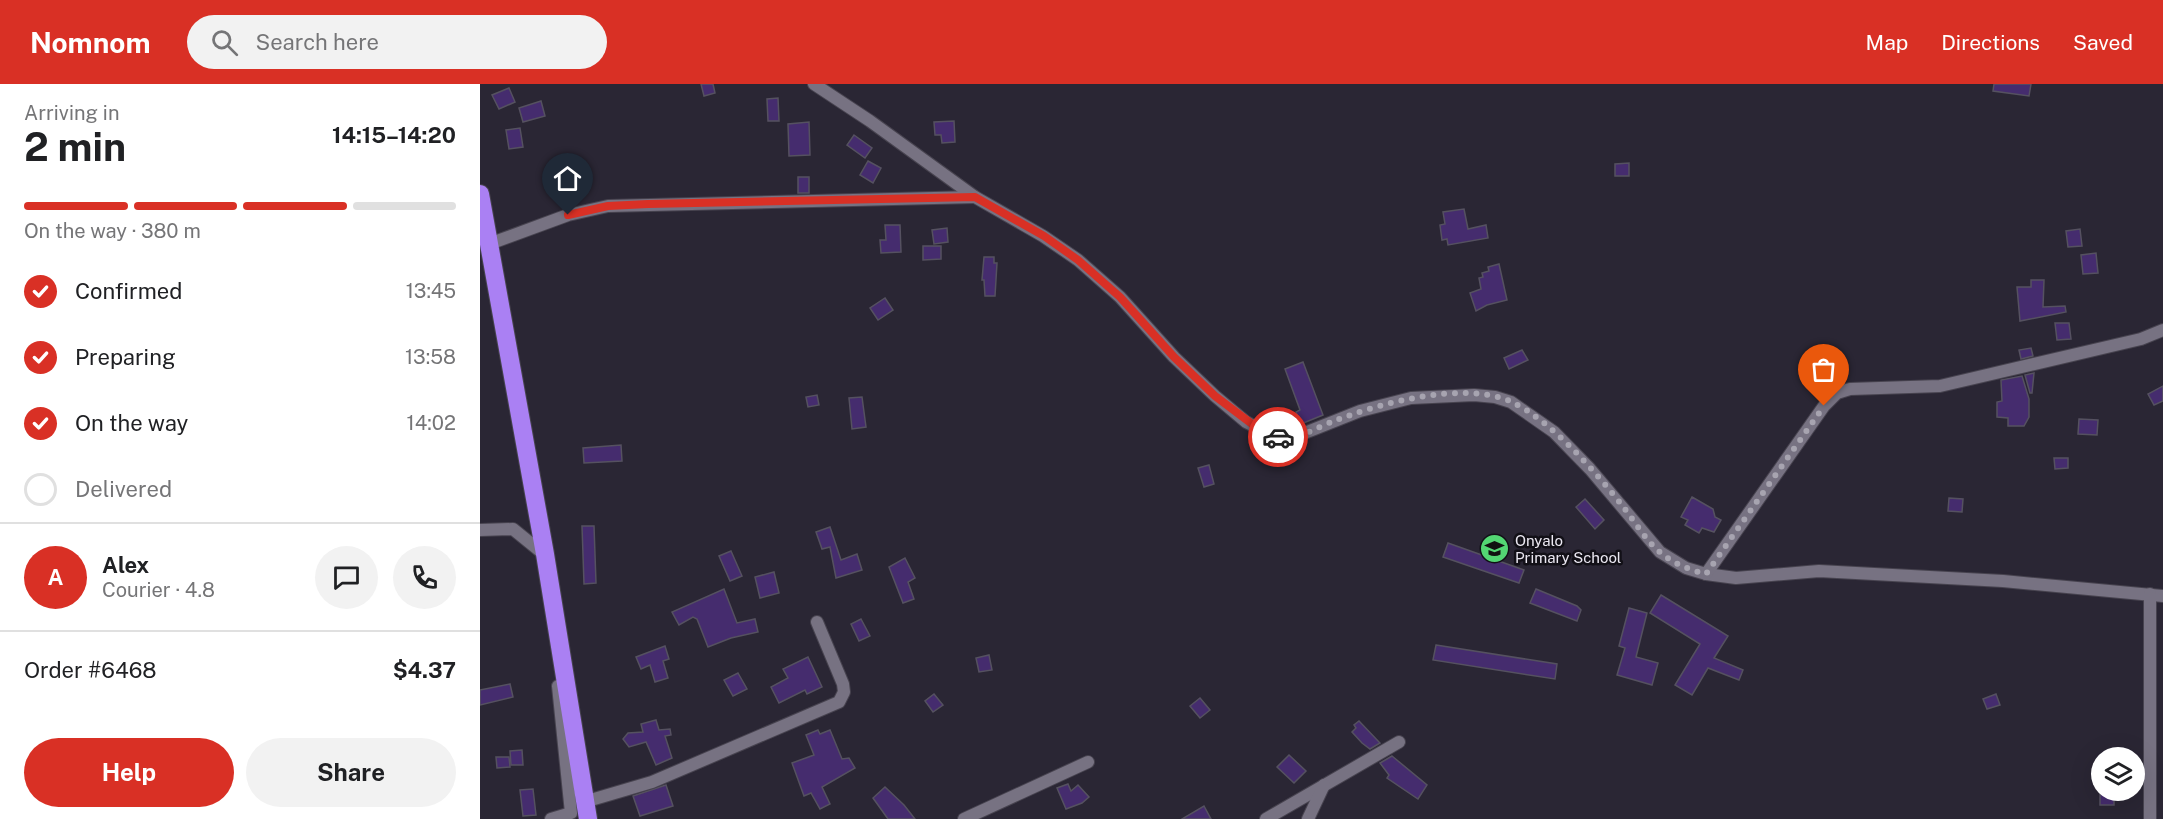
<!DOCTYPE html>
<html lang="en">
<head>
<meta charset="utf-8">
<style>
	:root { --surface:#fff; --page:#f2f2f2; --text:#202124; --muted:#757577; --line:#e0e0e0; --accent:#d93025 }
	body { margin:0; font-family:"Public Sans",sans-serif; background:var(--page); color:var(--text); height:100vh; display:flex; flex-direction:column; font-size:22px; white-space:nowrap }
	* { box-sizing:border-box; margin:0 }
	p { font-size:20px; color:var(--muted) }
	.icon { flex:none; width:33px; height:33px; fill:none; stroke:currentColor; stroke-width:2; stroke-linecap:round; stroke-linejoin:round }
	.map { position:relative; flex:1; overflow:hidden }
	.side { display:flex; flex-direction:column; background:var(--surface); width:480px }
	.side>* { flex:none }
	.buttons { position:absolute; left:1611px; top:663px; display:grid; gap:12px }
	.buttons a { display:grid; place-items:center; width:54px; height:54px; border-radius:50%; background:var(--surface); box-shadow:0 6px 24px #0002; font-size:30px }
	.pin { position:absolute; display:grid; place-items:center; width:51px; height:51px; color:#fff; margin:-62px -26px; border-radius:50% 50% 50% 0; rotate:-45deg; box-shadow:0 0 6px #0007 }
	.pin .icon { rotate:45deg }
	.courier { position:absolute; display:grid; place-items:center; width:60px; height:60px; margin:-30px; border:4px solid #d93025; border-radius:50%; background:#fff; color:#222; box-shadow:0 2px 8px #0007 }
	.head em { font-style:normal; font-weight:700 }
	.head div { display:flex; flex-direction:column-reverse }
	.head { display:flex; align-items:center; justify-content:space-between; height:102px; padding:0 24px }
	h1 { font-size:39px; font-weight:700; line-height:45px }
	.bar { display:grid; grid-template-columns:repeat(4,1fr); gap:9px 6px; align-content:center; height:72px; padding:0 24px }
	.bar i { height:8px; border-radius:4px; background:var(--line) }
	.bar .on { background:var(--accent) }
	.bar p { grid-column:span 4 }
	.line { display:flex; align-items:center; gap:15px; padding:0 24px; border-top:2px solid var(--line) }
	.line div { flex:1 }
	.round { display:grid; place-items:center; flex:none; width:63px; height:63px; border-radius:32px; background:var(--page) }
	ol { padding:0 24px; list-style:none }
	li { display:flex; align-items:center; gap:18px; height:66px }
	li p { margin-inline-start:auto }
	li .icon { padding:6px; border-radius:50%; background:var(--accent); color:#fff; stroke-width:4 }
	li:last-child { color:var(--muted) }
	li i { width:33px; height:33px; border:3px solid var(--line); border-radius:50% }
	.primary-button { display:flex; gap:12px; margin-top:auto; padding:12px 24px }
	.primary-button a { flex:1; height:69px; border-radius:36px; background:var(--accent); color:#fff; font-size:24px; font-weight:700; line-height:69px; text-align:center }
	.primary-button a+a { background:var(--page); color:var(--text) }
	header { display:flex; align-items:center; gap:36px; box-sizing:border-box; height:84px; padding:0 30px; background:var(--accent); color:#fff }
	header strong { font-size:28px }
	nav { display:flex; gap:33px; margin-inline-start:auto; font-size:21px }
	.search { width:420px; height:54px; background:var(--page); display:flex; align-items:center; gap:15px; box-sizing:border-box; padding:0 21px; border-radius:33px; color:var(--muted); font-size:22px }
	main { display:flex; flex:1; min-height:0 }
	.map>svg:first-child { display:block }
	.building { fill:#452c6e; stroke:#555160; stroke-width:1.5 }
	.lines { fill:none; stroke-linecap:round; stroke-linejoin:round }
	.street-casing { stroke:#47434f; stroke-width:14 }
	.highway-casing { stroke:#47434f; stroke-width:20 }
	.street { stroke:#777282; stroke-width:12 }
	.highway { stroke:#aa80f3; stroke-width:18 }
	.done { stroke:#a7a4b0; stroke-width:6; stroke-dasharray:0 10.8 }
	.route { stroke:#d93025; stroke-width:8 }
	.labels { text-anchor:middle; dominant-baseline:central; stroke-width:5; stroke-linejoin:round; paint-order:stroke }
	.poi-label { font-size:15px; fill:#ebe8f2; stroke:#121017; text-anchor:start }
</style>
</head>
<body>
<header>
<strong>Nomnom</strong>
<div class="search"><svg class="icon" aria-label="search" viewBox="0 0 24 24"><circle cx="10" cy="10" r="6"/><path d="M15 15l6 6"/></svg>Search here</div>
<nav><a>Map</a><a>Directions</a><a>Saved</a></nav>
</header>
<main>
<section class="side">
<div class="head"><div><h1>2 min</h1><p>Arriving in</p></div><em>14:15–14:20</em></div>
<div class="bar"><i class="on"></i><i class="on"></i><i class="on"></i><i></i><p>On the way · 380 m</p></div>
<ol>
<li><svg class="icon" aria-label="check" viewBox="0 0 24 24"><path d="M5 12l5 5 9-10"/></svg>Confirmed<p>13:45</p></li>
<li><svg class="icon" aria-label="check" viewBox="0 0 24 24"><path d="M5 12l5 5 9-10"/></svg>Preparing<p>13:58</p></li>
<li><svg class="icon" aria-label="check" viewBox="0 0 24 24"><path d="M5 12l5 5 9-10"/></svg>On the way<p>14:02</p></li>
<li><i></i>Delivered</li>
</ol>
<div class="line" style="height:108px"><b class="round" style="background:var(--accent);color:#fff">A</b><div><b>Alex</b><p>Courier · 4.8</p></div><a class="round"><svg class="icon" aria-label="chat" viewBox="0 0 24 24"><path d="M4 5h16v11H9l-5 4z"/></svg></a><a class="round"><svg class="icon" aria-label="phone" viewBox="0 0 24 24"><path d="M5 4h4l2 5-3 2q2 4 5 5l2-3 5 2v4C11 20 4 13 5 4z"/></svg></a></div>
<div class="line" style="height:78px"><div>Order #6468</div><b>$4.37</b></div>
<div class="primary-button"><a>Help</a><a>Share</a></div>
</section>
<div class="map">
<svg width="1683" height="735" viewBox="0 0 1683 735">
	<rect width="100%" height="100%" fill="#2a2634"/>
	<g class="building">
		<path d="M221,0H233L235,9L224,12Z"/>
		<path d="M1514,0H1551L1549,12L1513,7Z"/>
		<path d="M29,4L35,18L19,25L12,11Z"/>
		<path d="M298,14L299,37H288L287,15Z"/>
		<path d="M61,17L65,32L43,38L39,24Z"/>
		<path d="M474,37L475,58L462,59L461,51H455L454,38Z"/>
		<path d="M329,38L330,71L309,72L308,40Z"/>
		<path d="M40,44L43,63L29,65L26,46Z"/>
		<path d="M374,51L392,64L385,74L367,61Z"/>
		<path d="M388,77L401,84L393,99L380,91Z"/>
		<path d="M1149,79V92H1135V80Z"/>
		<rect x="318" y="93" width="11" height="16"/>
		<path d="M984,125L988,145L1006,141L1008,154L968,161L967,155L962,156L960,141L965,140L963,128Z"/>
		<path d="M405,141H420L421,168L401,169L400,156H406Z"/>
		<path d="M467,144L468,158L454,160L452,146Z"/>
		<path d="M1600,145L1602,162L1588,163L1586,147Z"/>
		<path d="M443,162H461V175L443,176Z"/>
		<path d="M1616,169L1618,189L1603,190L1601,171Z"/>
		<path d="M504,173H514V179H517L515,212H505L504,196H502Z"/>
		<path d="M1019,180L1027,216L1007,221L996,227L990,209L1001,205L999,194L1003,193L1002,189L1009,187L1008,183Z"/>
		<path d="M1551,196H1564L1563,223L1585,222L1586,228L1540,237L1537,203H1551Z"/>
		<path d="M405,214L413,226L398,236L390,224Z"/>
		<path d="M1575,239H1589L1591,255L1577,256Z"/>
		<path d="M1551,264L1553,272L1541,275L1539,266Z"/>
		<path d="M1042,266L1048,276L1029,285L1024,274Z"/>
		<path d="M823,278L843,331L821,340L816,328L820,326L805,285Z"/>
		<path d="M1554,289L1552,309H1550L1545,291Z"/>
		<path d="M1542,292L1549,315V333L1544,342H1528V334L1517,333V318L1522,317L1521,296Z"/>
		<path d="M1683,302V317L1674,321L1668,310Z"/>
		<path d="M337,311L339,321L328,323L326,313Z"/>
		<path d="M382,313L386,343L372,345L369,314Z"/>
		<path d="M1599,335L1618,336L1617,351L1598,350Z"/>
		<path d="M141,361L142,377L104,379L103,364Z"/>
		<path d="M1574,374H1588V384L1575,385Z"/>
		<path d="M729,381L734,400L724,403L718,384Z"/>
		<path d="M1212,413L1233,425L1235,433L1241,436L1234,448L1222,444L1219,449L1205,441L1208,436L1201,433Z"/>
		<path d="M1469,414L1483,415L1482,428L1468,427Z"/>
		<path d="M1105,415L1124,436L1115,445L1096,423Z"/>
		<path d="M102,442H114L116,499L104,500Z"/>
		<path d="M350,443L361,476L377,470L382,486L356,494L350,463L342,465L336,448Z"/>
		<path d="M968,459L1044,486L1039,499L963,473Z"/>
		<path d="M251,467L262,492L250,497L239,472Z"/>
		<path d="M425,474L435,494L428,498L434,515L423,519L409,483Z"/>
		<path d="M294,488L299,509L280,514L275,493Z"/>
		<path d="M244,505L257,539L275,535L278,548L251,554L228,563L217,535L213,533L199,541L192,528Z"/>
		<path d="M1056,505L1097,522L1101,526L1097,537L1050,519Z"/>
		<path d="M1181,511L1248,552L1234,574L1263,586L1259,596L1228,584L1212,611L1195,601L1220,560L1170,529Z"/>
		<path d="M1149,524L1167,529L1156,573L1178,579L1172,601L1137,591L1145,564L1139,562Z"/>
		<path d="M381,535L390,552L379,557L371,540Z"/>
		<path d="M956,561L1077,580L1075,595L953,576Z"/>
		<path d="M185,562L189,575L183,577L188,594L175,598L170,581L161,585L156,573Z"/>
		<path d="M509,571L512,586L499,588L496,574Z"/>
		<path d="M328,573L342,603L327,610L325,606L299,619L291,603L308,594L303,585Z"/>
		<path d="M258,589L267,605L253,612L244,596Z"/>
		<path d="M30,600L33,613L0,621V606Z"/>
		<path d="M454,610L463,621L453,628L445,617Z"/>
		<path d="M1516,610L1520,621L1507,625L1503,615Z"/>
		<path d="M720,614L730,626L720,634L710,622Z"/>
		<path d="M176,636L179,646L190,645L191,651L185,652L192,674L176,681L166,658L149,663L143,655L148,649L163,648L161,640Z"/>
		<path d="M879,637L900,659L890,665L882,659L872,648L876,644L874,641Z"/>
		<path d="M338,646L340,650L350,646L362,675L369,674L375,684L342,703L350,720L340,725L331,709L324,712L312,679L334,671L326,651Z"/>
		<path d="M42,666L43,681H31L30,667Z"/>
		<path d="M809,671L826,687L814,699L797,683Z"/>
		<path d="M912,672L947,701L938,715L907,694L909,691L900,679Z"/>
		<path d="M16,673H29L30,683L17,684Z"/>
		<path d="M588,700L591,707L598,701L609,713L602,719L586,725L577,704Z"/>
		<path d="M186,701L193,722L160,732L153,712Z"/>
		<path d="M405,703L424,721L435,735H408L393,714Z"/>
		<path d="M53,705L56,731L43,732L40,706Z"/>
		<path d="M1634,709V721H1620V710Z"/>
		<path d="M724,722L731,735H702Z"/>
	</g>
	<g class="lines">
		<defs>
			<g id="street">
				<path d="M334,0L390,37L495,113L563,152L598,176L640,213L694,273L735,312L766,338L791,351L803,354L817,352L880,327L931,314L994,311L1015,313L1031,318L1074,348L1110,385L1180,468L1206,484L1226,490L1256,494L1339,487L1523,497L1683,512"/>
				<path d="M9,160L88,131L128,122L495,113"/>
				<path d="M0,446L33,445L65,471"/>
				<path d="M1226,490L1344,322L1357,309L1370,305L1460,302L1661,255L1683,246"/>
				<path d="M1670,510V735"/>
				<path d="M104,718L172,698L359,618L364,608L363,600L337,538"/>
				<path d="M71,735L91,729L78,602"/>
				<path d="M484,735L608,678"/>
				<path d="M786,735L919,658"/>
				<path d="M828,735L844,701"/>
			</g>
			<path id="highway" d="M0,110L65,470L108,735"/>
		</defs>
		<use href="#street" class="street-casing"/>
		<use href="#highway" class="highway-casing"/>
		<use href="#street" class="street"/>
		<use href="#highway" class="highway"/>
	</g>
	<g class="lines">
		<path class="done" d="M798,353C817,357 837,343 854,337C901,319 984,296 1032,318C1071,337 1114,386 1141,420C1154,436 1165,456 1181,469C1194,480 1210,486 1226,490L1344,322"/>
		<path class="route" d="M88,131L128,122L168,120L495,113L564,152L598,176L640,213L694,273L735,312L780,346L798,353"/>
	</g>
	<defs>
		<symbol id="school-disc" viewBox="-11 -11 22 22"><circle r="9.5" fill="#53d673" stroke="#121017"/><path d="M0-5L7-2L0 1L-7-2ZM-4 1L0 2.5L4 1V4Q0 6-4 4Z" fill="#111"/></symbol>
	</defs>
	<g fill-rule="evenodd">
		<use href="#school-disc" x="998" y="448" width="33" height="33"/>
	</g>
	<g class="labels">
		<g class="poi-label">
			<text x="1035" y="456">Onyalo<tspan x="1035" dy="17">Primary School</tspan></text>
		</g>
	</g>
</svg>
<div class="buttons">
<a><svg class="icon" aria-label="layers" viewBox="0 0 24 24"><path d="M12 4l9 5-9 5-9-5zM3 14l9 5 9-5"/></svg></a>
</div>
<div class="pin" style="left:1344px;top:322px;background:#ea580c"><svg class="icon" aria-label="bag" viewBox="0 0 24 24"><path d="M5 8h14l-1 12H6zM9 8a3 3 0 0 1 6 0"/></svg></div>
<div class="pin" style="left:88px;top:131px;background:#1f2937"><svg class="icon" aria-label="home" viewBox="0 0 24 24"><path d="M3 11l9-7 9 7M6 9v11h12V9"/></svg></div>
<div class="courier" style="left:798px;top:353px"><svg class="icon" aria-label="car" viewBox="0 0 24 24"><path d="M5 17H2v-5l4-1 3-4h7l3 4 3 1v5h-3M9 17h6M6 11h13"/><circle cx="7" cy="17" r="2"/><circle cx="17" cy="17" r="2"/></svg></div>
</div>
</main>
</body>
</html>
